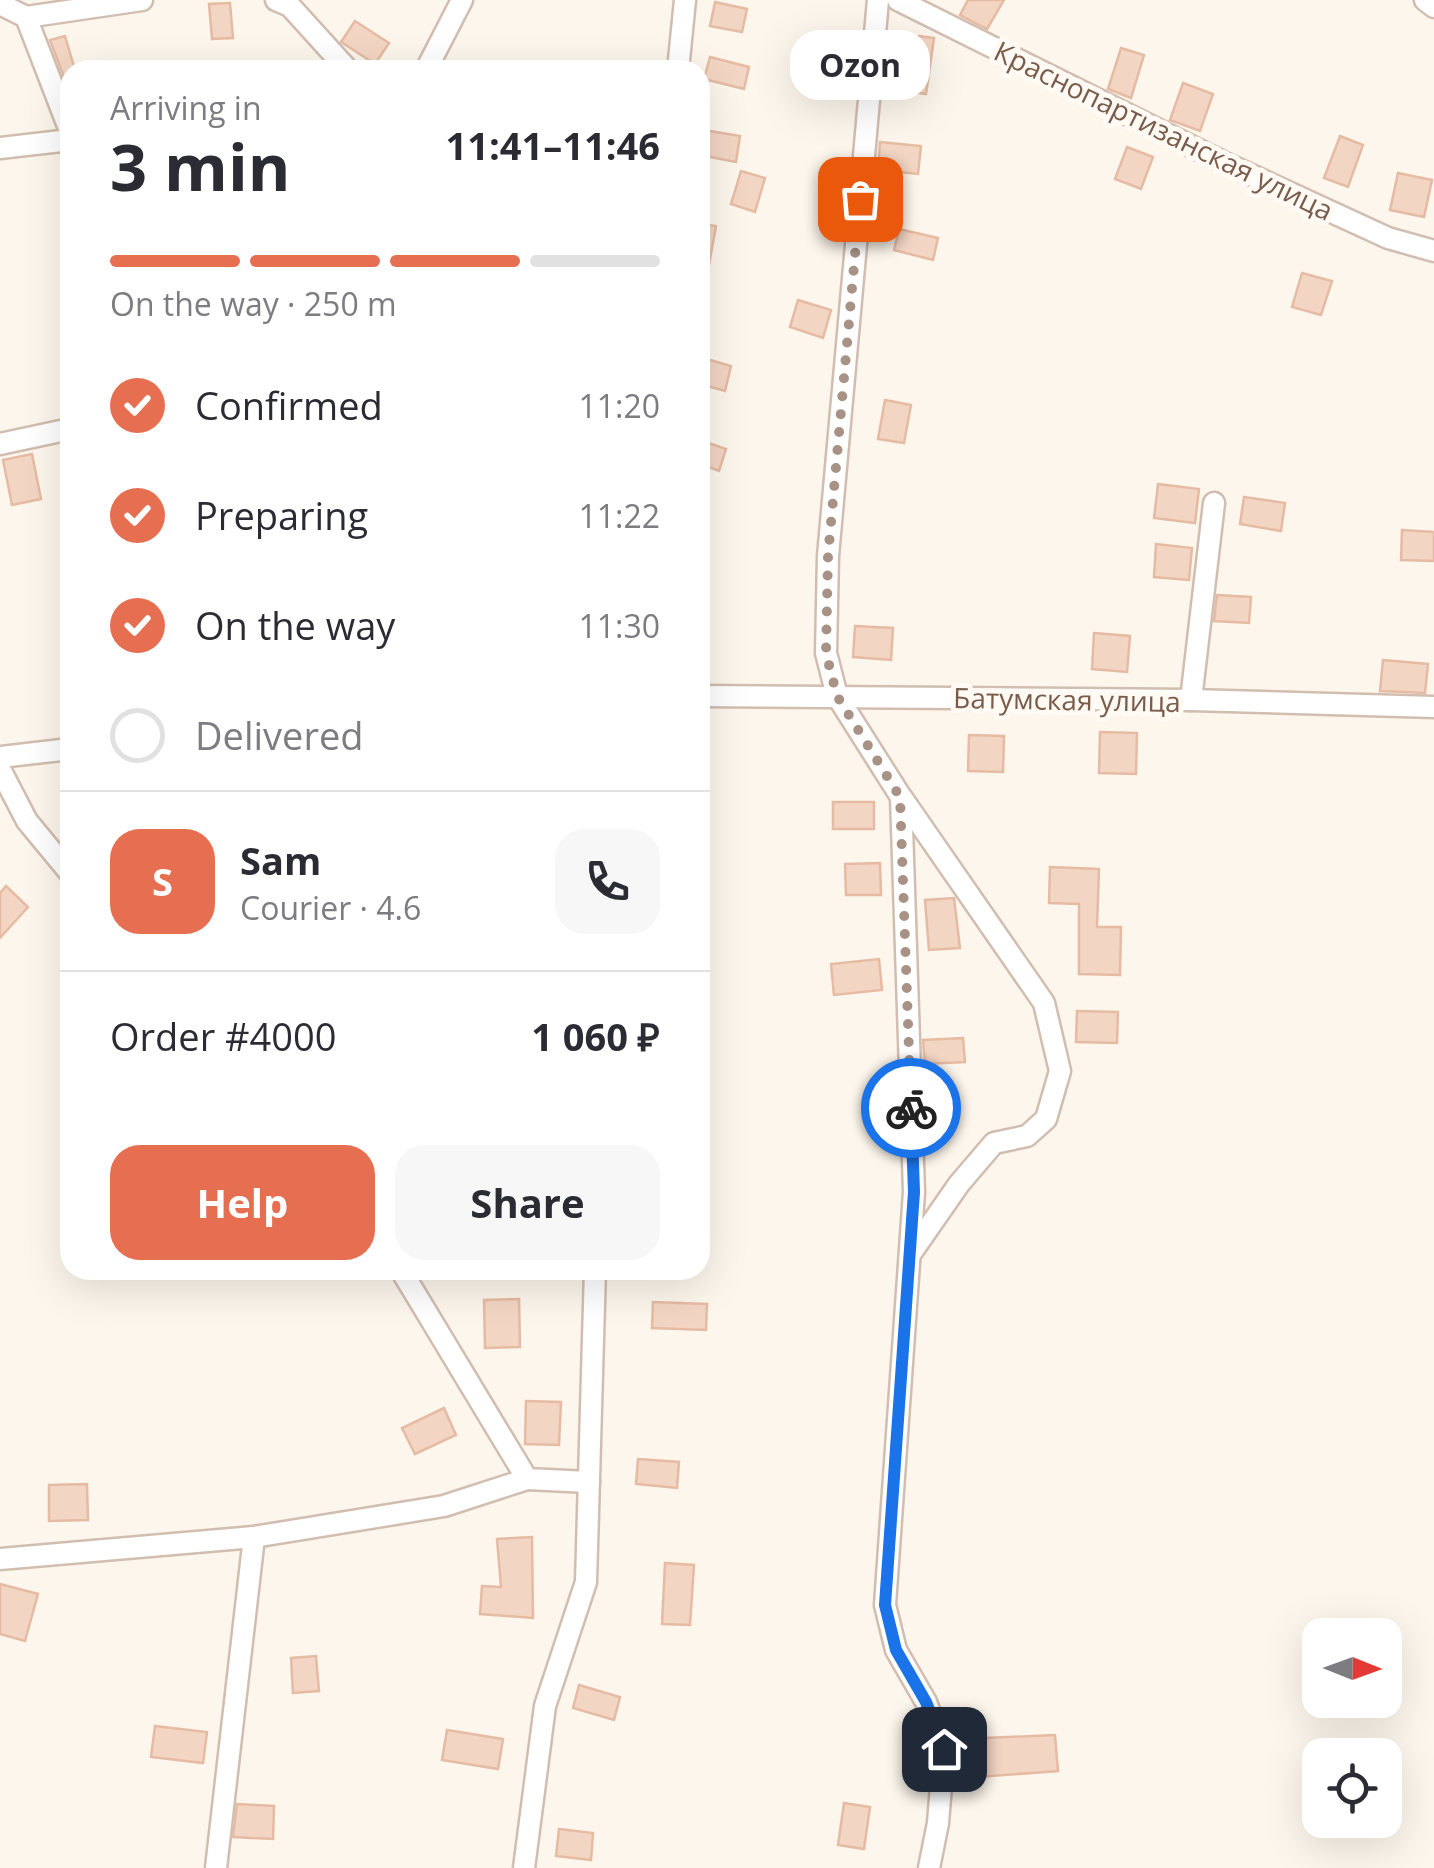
<!DOCTYPE html>
<html lang="en">
<head>
<meta charset="utf-8">
<style>
	:root { --surface:#fff; --page:#f7f7f7; --text:#2b2b33; --muted:#7c7c81; --line:#e1e1e2; --accent:#e76f51 }
	body { margin:0; font-family:"Open Sans",sans-serif; background:var(--page); color:var(--text); height:100vh; display:flex; flex-direction:column; font-size:38px; white-space:nowrap }
	* { box-sizing:border-box; margin:0 }
	p { font-size:32px; color:var(--muted) }
	.icon { flex:none; width:55px; height:55px; fill:none; stroke:currentColor; stroke-width:2; stroke-linecap:round; stroke-linejoin:round }
	.map { position:relative; flex:1; overflow:hidden }
	.side { position:absolute; left:60px; top:60px; width:650px; height:1220px; display:flex; flex-direction:column; background:var(--surface); border-radius:30px; box-shadow:0 10px 40px #0002 }
	.side>* { flex:none }
	.needle { width:65px; rotate:91deg }
	.fabs { position:absolute; left:1302px; top:1618px; display:grid; gap:20px }
	.fabs a { display:grid; place-items:center; width:100px; height:100px; border-radius:20px; background:var(--surface); box-shadow:0 10px 40px #0002; font-size:50px }
	.pin { position:absolute; display:grid; place-items:center; width:85px; height:85px; color:#fff; margin:-42px; border-radius:20px; box-shadow:0 5px 15px #0006 }
	.courier { position:absolute; display:grid; place-items:center; width:100px; height:100px; margin:-50px; border:8px solid #1a73e8; border-radius:50%; background:#fff; color:#222; box-shadow:0 2px 12px #0007 }
	.bubble { position:absolute; height:70px; border-radius:30px; background:var(--surface); box-shadow:0 10px 40px #0002; font-size:32px; font-weight:700; line-height:70px; text-align:center }
	.head em { font-style:normal; font-weight:700 }
	.head div { display:flex; flex-direction:column-reverse }
	.head { display:flex; align-items:center; justify-content:space-between; height:170px; padding:0 50px }
	h1 { font-size:65px; font-weight:700; line-height:75px }
	.bar { display:grid; grid-template-columns:repeat(4,1fr); gap:15px 10px; align-content:center; height:120px; padding:0 50px }
	.bar i { height:12px; border-radius:8px; background:var(--line) }
	.bar .active { background:var(--accent) }
	.bar p { grid-column:span 4 }
	.line { display:flex; align-items:center; gap:25px; padding:0 50px; border-top:2px solid var(--line) }
	.line div { flex:1 }
	.round { display:grid; place-items:center; flex:none; width:105px; height:105px; border-radius:30px; background:var(--page) }
	ol { padding:0 50px; list-style:none }
	li { display:flex; align-items:center; gap:30px; height:110px }
	li p { margin-inline-start:auto }
	li .icon { padding:10px; border-radius:50%; background:var(--accent); color:#fff; stroke-width:4 }
	li:last-child { color:var(--muted) }
	li i { width:55px; height:55px; border:5px solid var(--line); border-radius:50% }
	.primary-button { display:flex; gap:20px; margin-top:auto; padding:20px 50px }
	.primary-button a { flex:1; height:115px; border-radius:30px; background:var(--accent); color:#fff; font-size:40px; font-weight:700; line-height:115px; text-align:center }
	.primary-button a+a { background:var(--page); color:var(--text) }
	.map>svg:first-child { display:block }
	.building { fill:#f3d5c3; stroke:#e6bba3; stroke-width:2.5 }
	.lines { fill:none; stroke-linecap:round; stroke-linejoin:round }
	.minor-casing { stroke:#d1beb0; stroke-width:25 }
	.minor { stroke:#fff; stroke-width:20 }
	.done { stroke:#a89285; stroke-width:10; stroke-dasharray:0 18 }
	.route { stroke:#1a73e8; stroke-width:12 }
	.labels { text-anchor:middle; dominant-baseline:central; stroke-width:10; stroke-linejoin:round; paint-order:stroke }
	.street-label { font-size:28px; fill:#7a5c4d; stroke:#fffaf3 }
</style>
</head>
<body>
<div class="map">
<svg width="1434" height="1868" viewBox="0 0 1434 1868">
	<rect width="100%" height="100%" fill="#fdf6ec"/>
	<g class="building">
		<path d="M968,0H1004L987,29L960,15Z"/>
		<path d="M715,2L747,9L742,32L710,26Z"/>
		<path d="M230,3L233,38L212,39L209,4Z"/>
		<path d="M355,21L389,43L375,64L341,42Z"/>
		<path d="M65,36L75,70L64,77L50,40Z"/>
		<path d="M919,36L934,38L926,94L884,88L886,68L913,72Z"/>
		<path d="M1121,48L1144,55L1131,98L1108,89Z"/>
		<path d="M710,57L749,67L744,89L704,79Z"/>
		<path d="M1183,83L1213,94L1200,131L1170,120Z"/>
		<path d="M704,130L740,136L736,162L700,155Z"/>
		<path d="M1340,136L1363,145L1348,187L1324,178Z"/>
		<path d="M880,142L921,146L918,174L878,170Z"/>
		<path d="M1127,147L1153,157L1141,189L1115,179Z"/>
		<path d="M741,171L765,178L755,212L731,204Z"/>
		<path d="M1398,173L1432,180L1424,217L1390,210Z"/>
		<path d="M700,224L716,226L707,276L700,275Z"/>
		<path d="M899,229L938,238L933,260L894,250Z"/>
		<path d="M1302,273L1332,281L1321,315L1292,307Z"/>
		<path d="M798,300L831,310L823,338L790,327Z"/>
		<path d="M700,357L731,366L725,391L700,384Z"/>
		<path d="M885,400L911,405L904,443L878,439Z"/>
		<path d="M700,440L726,449L719,471L700,464Z"/>
		<path d="M32,454L41,499L12,505L3,460Z"/>
		<path d="M1158,484L1199,489L1195,523L1154,518Z"/>
		<path d="M1244,497L1285,503L1281,531L1240,524Z"/>
		<path d="M1402,530L1434,532V561L1401,560Z"/>
		<path d="M1156,544L1192,548L1189,580L1154,577Z"/>
		<path d="M1217,595L1251,597L1249,623L1214,621Z"/>
		<path d="M855,626L893,628L891,660L853,657Z"/>
		<path d="M1094,633L1130,636L1127,672L1092,669Z"/>
		<path d="M1383,660L1428,664L1425,693L1380,691Z"/>
		<path d="M1100,732L1137,733L1136,774L1099,773Z"/>
		<path d="M969,735L1004,736L1003,772L968,771Z"/>
		<rect x="833" y="802" width="41" height="27"/>
		<path d="M880,863L881,895H846L845,864Z"/>
		<path d="M1050,867L1099,869L1097,927H1121L1120,975L1079,974V904L1049,903Z"/>
		<path d="M6,886L28,907L0,938V893Z"/>
		<path d="M954,898L960,948L929,950L925,900Z"/>
		<path d="M879,959L882,990L834,995L831,964Z"/>
		<path d="M1077,1011L1118,1012L1117,1043L1076,1042Z"/>
		<path d="M963,1038L965,1062L925,1064L923,1040Z"/>
		<path d="M519,1299L520,1347L485,1348L484,1300Z"/>
		<path d="M653,1302L707,1304L706,1330L652,1328Z"/>
		<path d="M526,1401L561,1402L559,1445L525,1444Z"/>
		<path d="M444,1408L456,1435L415,1454L402,1428Z"/>
		<path d="M638,1459L679,1462L677,1488L636,1484Z"/>
		<path d="M87,1484L88,1520L49,1521V1485Z"/>
		<path d="M532,1537L533,1618L480,1614L482,1586L501,1587L497,1539Z"/>
		<path d="M665,1563L694,1565L690,1625L662,1624Z"/>
		<path d="M0,1584L38,1594L25,1641L0,1634Z"/>
		<path d="M316,1656L319,1691L293,1693L291,1658Z"/>
		<path d="M579,1685L620,1697L614,1720L573,1708Z"/>
		<path d="M155,1726L207,1732L203,1763L151,1757Z"/>
		<path d="M447,1730L503,1739L498,1769L442,1760Z"/>
		<path d="M1055,1735L1058,1771L964,1778L963,1739Z"/>
		<path d="M844,1803L870,1807L864,1849L838,1845Z"/>
		<path d="M237,1804L274,1806L273,1839L233,1837Z"/>
		<path d="M559,1829L593,1833L591,1860L556,1856Z"/>
	</g>
	<g class="lines">
		<defs>
			<g id="minor">
				<path d="M276,0L290,6L348,70"/>
				<path d="M878,0L828,556L826,653L837,696L901,797L914,1192L885,1605L896,1650L926,1702L944,1749L938,1823L929,1868"/>
				<path d="M898,0L1223,162L1388,238L1434,251"/>
				<path d="M1425,0L1434,7"/>
				<path d="M0,4L26,17L142,0"/>
				<path d="M26,17L70,131"/>
				<path d="M426,70L462,0"/>
				<path d="M678,70L685,0"/>
				<path d="M0,148L70,140"/>
				<path d="M0,444L70,429"/>
				<path d="M700,696L1191,700L1434,707"/>
				<path d="M1191,700L1214,503"/>
				<path d="M0,757L70,749"/>
				<path d="M0,769L27,821L70,873"/>
				<path d="M902,798L1044,1003L1060,1071L1046,1119L1027,1136L994,1143L959,1184L911,1253"/>
				<path d="M401,1270L527,1479L589,1482"/>
				<path d="M0,1559L254,1537L444,1506L527,1479"/>
				<path d="M216,1868L254,1537"/>
				<path d="M524,1868L545,1706L586,1582L595,1270"/>
			</g>
		</defs>
		<use href="#minor" class="minor-casing"/>
		<use href="#minor" class="minor"/>
	</g>
	<g class="lines">
		<path class="done" d="M860,199L828,556L826,653L837,696L900,797L911,1108"/>
		<path class="route" d="M911,1108L914,1192L885,1605L896,1650L926,1702L944,1749"/>
	</g>
	<g class="labels">
		<g class="street-label">
			<text transform="translate(1164 130) rotate(26)">Краснопартизанская улица</text>
			<text transform="translate(1067 699) rotate(1)">Батумская улица</text>
		</g>
	</g>
</svg>
<div class="fabs">
<a><svg class="needle" viewBox="-14 -14 28 28"><path d="M0-13l5 13h-10z" fill="#e53935"/><path d="M0 13l5-13h-10z" fill="#7c7c81"/></svg></a>
<a><svg class="icon" aria-label="locate" viewBox="0 0 24 24"><circle cx="12" cy="12" r="6"/><path d="M12 2v4M12 18v4M2 12h4M18 12h4"/></svg></a>
</div>
<div class="pin" style="left:860px;top:199px;background:#ea580c"><svg class="icon" aria-label="bag" viewBox="0 0 24 24"><path d="M5 8h14l-1 12H6zM9 8a3 3 0 0 1 6 0"/></svg></div>
<div class="pin" style="left:944px;top:1749px;background:#1f2937"><svg class="icon" aria-label="home" viewBox="0 0 24 24"><path d="M3 11l9-7 9 7M6 9v11h12V9"/></svg></div>
<div class="courier" style="left:911px;top:1108px"><svg class="icon" aria-label="bike" viewBox="0 0 24 24"><circle cx="6" cy="16" r="4"/><circle cx="18" cy="16" r="4"/><path d="M6 16l4-8h5l3 8M10 8l3 8H6M13 5h3"/></svg></div>
<div class="bubble" style="left:790px;top:30px;width:140px">Ozon</div>
<section class="side">
<div class="head"><div><h1>3 min</h1><p>Arriving in</p></div><em>11:41–11:46</em></div>
<div class="bar"><i class="active"></i><i class="active"></i><i class="active"></i><i></i><p>On the way · 250 m</p></div>
<ol>
<li><svg class="icon" aria-label="check" viewBox="0 0 24 24"><path d="M5 12l5 5 9-10"/></svg>Confirmed<p>11:20</p></li>
<li><svg class="icon" aria-label="check" viewBox="0 0 24 24"><path d="M5 12l5 5 9-10"/></svg>Preparing<p>11:22</p></li>
<li><svg class="icon" aria-label="check" viewBox="0 0 24 24"><path d="M5 12l5 5 9-10"/></svg>On the way<p>11:30</p></li>
<li><i></i>Delivered</li>
</ol>
<div class="line" style="height:180px"><b class="round" style="background:var(--accent);color:#fff">S</b><div><b>Sam</b><p>Courier · 4.6</p></div><a class="round"><svg class="icon" aria-label="phone" viewBox="0 0 24 24"><path d="M5 4h4l2 5-3 2q2 4 5 5l2-3 5 2v4C11 20 4 13 5 4z"/></svg></a></div>
<div class="line" style="height:130px"><div>Order #4000</div><b>1 060 ₽</b></div>
<div class="primary-button"><a>Help</a><a>Share</a></div>
</section>
</div>
</body>
</html>
